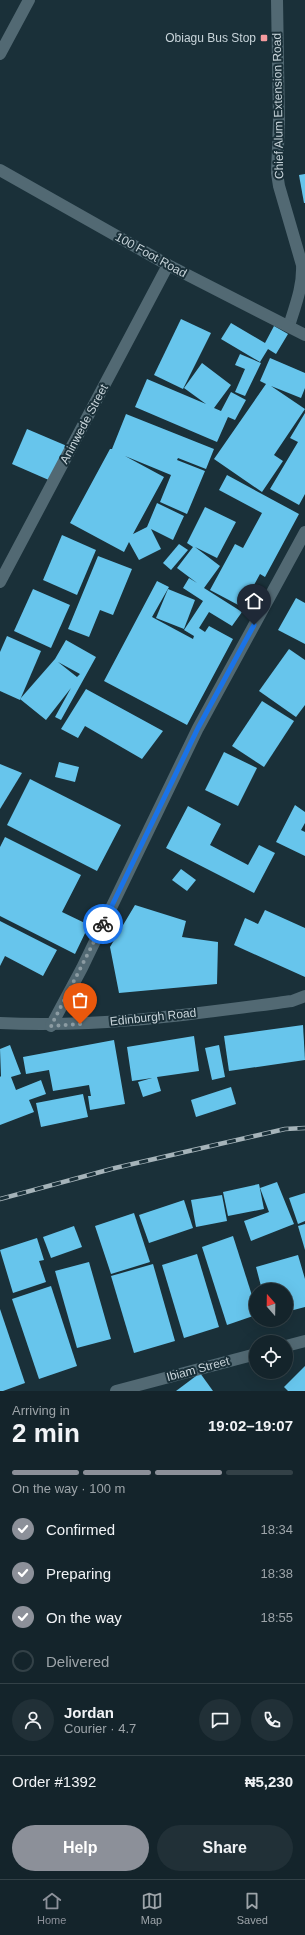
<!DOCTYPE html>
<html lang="en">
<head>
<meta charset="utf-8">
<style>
	:root { --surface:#14242b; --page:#213037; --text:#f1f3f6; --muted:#9da4a9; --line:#334147; --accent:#8c9099 }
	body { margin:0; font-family:Arial,sans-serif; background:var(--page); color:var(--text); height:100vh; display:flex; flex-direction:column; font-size:15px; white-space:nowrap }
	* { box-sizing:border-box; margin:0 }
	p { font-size:13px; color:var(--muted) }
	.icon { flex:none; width:22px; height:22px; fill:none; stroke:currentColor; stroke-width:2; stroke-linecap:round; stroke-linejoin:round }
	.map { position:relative; height:1391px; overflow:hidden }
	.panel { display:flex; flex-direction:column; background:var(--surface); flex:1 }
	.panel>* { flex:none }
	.needle { width:26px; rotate:340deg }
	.tools { position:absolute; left:249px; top:1283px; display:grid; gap:8px }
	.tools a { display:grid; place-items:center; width:44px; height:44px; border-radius:50%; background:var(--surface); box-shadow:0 4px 16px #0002,0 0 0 1px var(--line); font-size:20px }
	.pin { position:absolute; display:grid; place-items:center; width:34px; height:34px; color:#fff; margin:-41px -17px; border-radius:50% 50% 50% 0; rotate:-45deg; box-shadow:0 0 4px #0007 }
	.pin .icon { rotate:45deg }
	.courier { position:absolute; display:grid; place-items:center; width:40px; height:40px; margin:-20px; border:3px solid #1a73e8; border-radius:50%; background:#fff; color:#222; box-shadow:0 1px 5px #0007 }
	.headline em { font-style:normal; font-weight:600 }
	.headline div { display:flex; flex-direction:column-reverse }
	.headline { display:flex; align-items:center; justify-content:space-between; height:68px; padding:0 12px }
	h1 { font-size:26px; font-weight:600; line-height:30px }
	.bar { display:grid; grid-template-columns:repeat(4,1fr); gap:6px 4px; align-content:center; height:48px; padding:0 12px }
	.bar i { height:5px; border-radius:3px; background:var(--line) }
	.bar .on { background:var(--accent) }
	.bar p { grid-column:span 4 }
	.line { display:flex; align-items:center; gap:10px; padding:0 12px; border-top:1px solid var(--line) }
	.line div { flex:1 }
	.round { display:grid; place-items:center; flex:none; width:42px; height:42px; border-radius:21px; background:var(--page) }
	ol { padding:0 12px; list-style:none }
	li { display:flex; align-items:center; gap:12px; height:44px }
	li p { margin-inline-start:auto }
	li .icon { padding:4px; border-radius:50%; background:var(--accent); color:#fff; stroke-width:4 }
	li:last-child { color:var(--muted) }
	li i { width:22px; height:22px; border:2px solid var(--line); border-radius:50% }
	.cta { display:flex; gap:8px; margin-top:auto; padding:8px 12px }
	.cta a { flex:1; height:46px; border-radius:24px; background:var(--accent); color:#fff; font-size:16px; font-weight:600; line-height:46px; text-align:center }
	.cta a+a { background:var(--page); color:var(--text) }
	.dock { display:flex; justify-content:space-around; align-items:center; height:56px; border-top:1px solid var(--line); background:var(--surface); font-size:11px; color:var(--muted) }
	.dock a { display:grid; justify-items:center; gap:2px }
	.dock .on { color:var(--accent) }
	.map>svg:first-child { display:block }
	.building { fill:#67c5ec; fill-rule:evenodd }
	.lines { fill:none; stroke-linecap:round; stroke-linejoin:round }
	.minor { stroke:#526973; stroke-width:12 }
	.rail-casing { stroke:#a5b3b9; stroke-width:4.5 }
	.rail { stroke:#1a3039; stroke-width:3; stroke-dasharray:9; stroke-linecap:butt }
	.done { stroke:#8b9ba2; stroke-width:4; stroke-dasharray:0 7.2 }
	.route { stroke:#1a73e8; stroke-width:5 }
	.poi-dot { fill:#f49b9f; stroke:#1a3039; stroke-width:1.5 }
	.labels { text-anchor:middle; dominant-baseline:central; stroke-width:4; stroke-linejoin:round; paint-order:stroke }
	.poi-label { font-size:12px; fill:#c8d4da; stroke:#1a3039; text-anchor:end }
	.street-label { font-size:12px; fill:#c8d4da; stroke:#1a3039 }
</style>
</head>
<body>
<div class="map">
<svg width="305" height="1391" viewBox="0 0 305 1391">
	<rect width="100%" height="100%" fill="#1a3039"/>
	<g class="building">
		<path d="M305,174V203H304L299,175Z"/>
		<path d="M181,319L211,333L183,389L154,375Z"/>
		<path d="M231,323L265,343L274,326L288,334L276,354L268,349L260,362L221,339Z"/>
		<path d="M240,354L261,363L245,396L235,392L245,369L235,365Z"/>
		<path d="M270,358L305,373V388L301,398L271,386L305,409L274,455L283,461L262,492L214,459L266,384L260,381Z"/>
		<path d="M202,363L231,385L214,408L221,411L231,392L246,400L235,420L228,417L217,442L135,407L147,379L206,404L184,388Z"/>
		<path d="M305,413V494L299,505L270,489L298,442L290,438Z"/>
		<path d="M126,414L214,449L206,469L178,458L177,460L205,471L187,514L160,502L171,475L125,456L164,477L133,534L147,527L157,503L184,516L173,540L151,529L161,549L139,560L129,542L124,552L70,523L110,449H112Z"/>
		<path d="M27,429L67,446L51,481L12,464Z"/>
		<path d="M227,475L299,514L265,577L260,574L242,607L210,590L235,544L243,548L262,513L219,490Z"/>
		<path d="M205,507L236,522L217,558L195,547L220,566L204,588L242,612L232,626L209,612L199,628L205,632L209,626L233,639L187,725L104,681L157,581L169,587L152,617L193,639L194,636L184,630L203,601L183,588L189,578L197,583L177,568L193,547L187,543Z"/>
		<path d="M62,535L96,550L77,595L43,580Z"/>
		<path d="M179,544L188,550L171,570L163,563Z"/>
		<path d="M98,556L132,569L113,615L100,610L89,637L68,629Z"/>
		<path d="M33,589L70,605L51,648L14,631Z"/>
		<path d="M168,589L195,600L184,629L156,618Z"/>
		<path d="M296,598L305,603V644L278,630Z"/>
		<path d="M7,636L41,651L20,700L0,691V652Z"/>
		<path d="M66,640L96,657L61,720L55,717L71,688L46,720L20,699L55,659ZM58,662L80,674L77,677Z"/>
		<path d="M289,649L305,660V705L296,717L259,691Z"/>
		<path d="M86,689L163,731L142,759L85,726L78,738L61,729Z"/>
		<path d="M262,701L294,721L264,767L232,746Z"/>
		<path d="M224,752L257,768L238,806L205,790Z"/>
		<path d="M59,762L79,767L75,782L55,777Z"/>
		<path d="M0,764L22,773L0,809Z"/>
		<path d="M30,779L121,825L97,871L7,825Z"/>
		<path d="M295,805L305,812V823L301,830L305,832V856L276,842Z"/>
		<path d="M188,806L221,824L210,845L248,865L259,845L275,853L254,893L166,848Z"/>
		<path d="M5,837L81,875L62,912L89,925L75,954L0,916V847Z"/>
		<path d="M181,869L196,880L187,891L172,880Z"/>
		<path d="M135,905L186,921L182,937L218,942L217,984L119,993L110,947Z"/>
		<path d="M265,910L305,928V977L234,945L245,918L258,924Z"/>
		<path d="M0,921L57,950L43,976L5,956L0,966Z"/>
		<path d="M303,1025L305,1060L229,1071L224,1036Z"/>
		<path d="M194,1036L199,1071L157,1077L161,1091L143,1097L138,1082L152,1078L132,1081L127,1047Z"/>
		<path d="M114,1040L125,1104L90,1110L88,1096H91L89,1085L53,1091L49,1070L26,1074L23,1057Z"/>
		<path d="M10,1045L21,1074L11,1077L16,1090L41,1080L46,1094L29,1100L34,1112L0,1125V1077L1,1076L0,1049Z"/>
		<path d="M219,1045L225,1077L212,1080L205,1048Z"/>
		<path d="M231,1087L236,1104L196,1117L191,1100Z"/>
		<path d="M83,1094L88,1117L41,1127L36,1103Z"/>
		<path d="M277,1182L294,1224L251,1241L244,1221L269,1212L260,1188Z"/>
		<path d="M259,1184L264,1209L228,1216L223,1192Z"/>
		<path d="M305,1193V1221L298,1224L289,1198Z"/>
		<path d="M222,1195L227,1221L196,1227L191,1200Z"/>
		<path d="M184,1200L193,1228L149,1243L139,1215Z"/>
		<path d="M134,1213L150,1262L111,1274L95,1226Z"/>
		<path d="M305,1224V1250L298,1226Z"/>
		<path d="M74,1226L82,1247L51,1258L43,1237Z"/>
		<path d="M233,1236L256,1308V1315L227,1325L202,1247Z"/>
		<path d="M37,1238L44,1260L39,1261L46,1282L13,1293L0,1250Z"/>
		<path d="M197,1254L219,1327L184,1338L162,1265Z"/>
		<path d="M298,1255L305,1279V1307L286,1312V1290H262L256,1267Z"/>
		<path d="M89,1262L111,1339L77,1348L55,1271Z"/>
		<path d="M153,1264L175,1341L134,1353L111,1276Z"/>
		<path d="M51,1286L77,1366L39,1379L12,1299Z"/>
		<path d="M0,1309L25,1383L3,1391H0Z"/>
		<path d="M305,1366V1391H288L284,1387Z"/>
		<path d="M200,1373L213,1391H176Z"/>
	</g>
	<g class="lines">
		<g class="minor">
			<path d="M277,0L279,122L277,173L279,186L302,265C303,287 295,306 289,326"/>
			<path d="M0,54L29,0"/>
			<path d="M0,170L168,265L305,335"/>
			<path d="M0,582L168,265"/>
			<path d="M0,1023C98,1028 195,1014 292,1001L305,996"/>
			<path d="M51,1026L82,968L198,728L305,532"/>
			<path d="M286,1346L305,1341"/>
			<path d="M116,1391L256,1354"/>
		</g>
		<defs>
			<path id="rail" d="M0,1199L115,1168L285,1129L305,1128"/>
		</defs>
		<use href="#rail" class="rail-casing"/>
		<use href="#rail" class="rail"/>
	</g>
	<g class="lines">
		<path class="done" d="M80,1024L51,1026L103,924"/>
		<path class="route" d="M103,924L198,728L254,625"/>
	</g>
	<rect class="poi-dot" x="260" y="34" width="8" height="8" rx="2"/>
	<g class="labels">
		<g class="poi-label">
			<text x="256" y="38">Obiagu Bus Stop</text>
		</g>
		<g class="street-label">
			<text transform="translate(278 106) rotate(-91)">Chief Alum Extension Road</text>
			<text transform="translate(151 255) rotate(29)">100 Foot Road</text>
			<text transform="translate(84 424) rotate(-62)">Aninwede Street</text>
			<text transform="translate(153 1017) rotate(-6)">Edinburgh Road</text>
			<text transform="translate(198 1369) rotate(-15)">Ibiam Street</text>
		</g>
	</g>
</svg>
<div class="tools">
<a><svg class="needle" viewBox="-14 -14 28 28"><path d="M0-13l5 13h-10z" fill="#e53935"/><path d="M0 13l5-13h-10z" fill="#9da4a9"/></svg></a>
<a><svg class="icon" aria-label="locate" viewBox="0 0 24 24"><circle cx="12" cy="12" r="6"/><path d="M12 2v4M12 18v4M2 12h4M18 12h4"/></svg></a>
</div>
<div class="pin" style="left:80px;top:1024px;background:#ea580c"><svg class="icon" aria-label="bag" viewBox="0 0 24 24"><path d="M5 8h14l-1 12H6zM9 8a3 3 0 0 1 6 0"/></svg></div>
<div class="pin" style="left:254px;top:625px;background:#1f2937"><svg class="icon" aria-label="home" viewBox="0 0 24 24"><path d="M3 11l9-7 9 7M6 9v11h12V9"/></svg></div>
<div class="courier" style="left:103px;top:924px"><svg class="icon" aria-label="bike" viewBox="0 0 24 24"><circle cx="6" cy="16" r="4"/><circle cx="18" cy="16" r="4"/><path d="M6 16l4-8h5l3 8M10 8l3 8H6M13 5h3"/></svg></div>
</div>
<section class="panel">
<div class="headline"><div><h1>2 min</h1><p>Arriving in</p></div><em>19:02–19:07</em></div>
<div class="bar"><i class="on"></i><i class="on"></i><i class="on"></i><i></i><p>On the way · 100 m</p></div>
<ol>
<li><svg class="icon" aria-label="check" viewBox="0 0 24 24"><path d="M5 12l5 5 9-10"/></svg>Confirmed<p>18:34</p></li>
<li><svg class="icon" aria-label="check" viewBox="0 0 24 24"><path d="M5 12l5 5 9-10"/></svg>Preparing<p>18:38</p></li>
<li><svg class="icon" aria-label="check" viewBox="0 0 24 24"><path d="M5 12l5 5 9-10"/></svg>On the way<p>18:55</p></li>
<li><i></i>Delivered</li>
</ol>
<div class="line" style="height:72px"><a class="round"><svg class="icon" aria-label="person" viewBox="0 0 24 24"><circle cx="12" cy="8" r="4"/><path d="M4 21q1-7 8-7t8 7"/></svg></a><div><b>Jordan</b><p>Courier · 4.7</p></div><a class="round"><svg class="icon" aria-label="chat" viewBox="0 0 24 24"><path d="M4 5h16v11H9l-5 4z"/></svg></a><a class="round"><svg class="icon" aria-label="phone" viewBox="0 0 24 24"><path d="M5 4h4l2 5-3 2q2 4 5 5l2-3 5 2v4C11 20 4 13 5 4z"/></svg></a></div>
<div class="line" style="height:52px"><div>Order #1392</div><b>₦5,230</b></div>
<div class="cta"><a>Help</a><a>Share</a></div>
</section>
<nav class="dock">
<a class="on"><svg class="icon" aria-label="home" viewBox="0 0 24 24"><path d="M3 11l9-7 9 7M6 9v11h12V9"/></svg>Home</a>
<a><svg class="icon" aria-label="map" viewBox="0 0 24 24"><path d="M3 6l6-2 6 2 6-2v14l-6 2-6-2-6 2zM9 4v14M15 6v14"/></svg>Map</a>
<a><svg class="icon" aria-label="saved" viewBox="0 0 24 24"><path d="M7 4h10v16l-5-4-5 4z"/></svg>Saved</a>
</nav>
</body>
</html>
